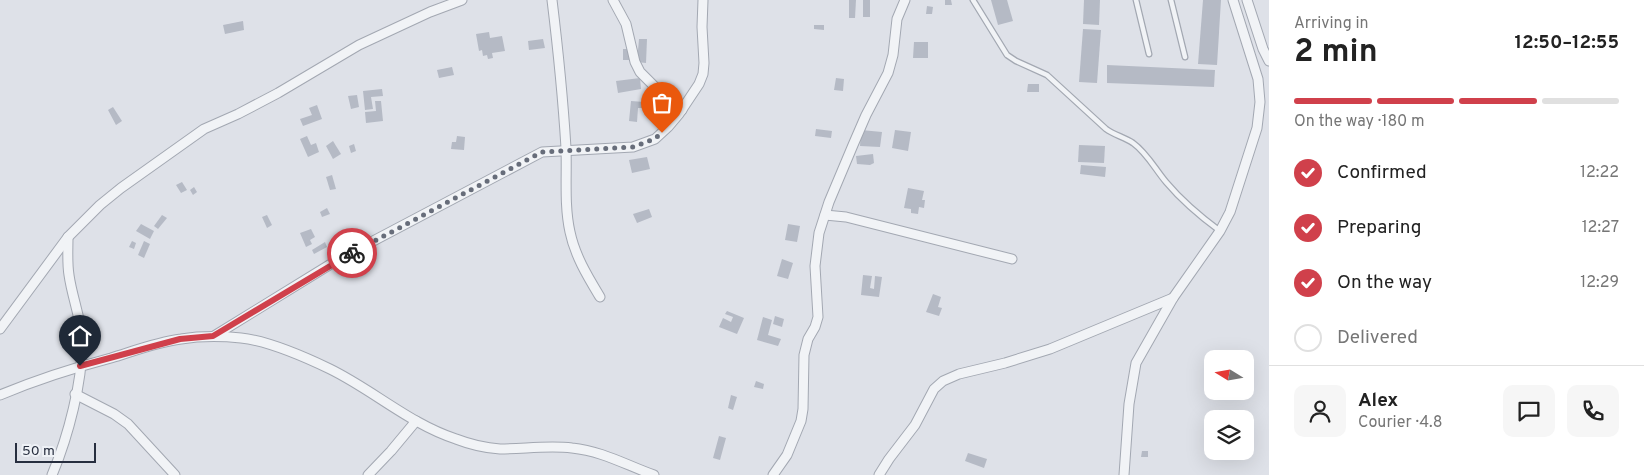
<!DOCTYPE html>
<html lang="en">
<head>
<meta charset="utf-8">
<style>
	:root { --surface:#fff; --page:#f6f6f6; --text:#222; --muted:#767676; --line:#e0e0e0; --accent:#d0404b }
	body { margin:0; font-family:Overpass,sans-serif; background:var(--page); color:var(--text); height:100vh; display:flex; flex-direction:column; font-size:19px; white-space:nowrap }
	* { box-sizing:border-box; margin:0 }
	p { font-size:16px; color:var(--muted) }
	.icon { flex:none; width:28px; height:28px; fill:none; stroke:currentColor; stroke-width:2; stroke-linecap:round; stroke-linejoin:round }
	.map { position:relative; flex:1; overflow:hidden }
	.panel { display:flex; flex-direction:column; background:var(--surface); width:375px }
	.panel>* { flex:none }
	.needle { width:32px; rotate:281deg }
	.tools { position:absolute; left:1204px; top:350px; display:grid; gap:10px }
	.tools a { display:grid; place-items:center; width:50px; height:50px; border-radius:10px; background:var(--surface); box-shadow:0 5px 20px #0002; font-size:25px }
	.scale { position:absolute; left:15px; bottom:12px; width:81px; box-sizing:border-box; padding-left:5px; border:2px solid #272e3f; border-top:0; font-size:14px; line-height:18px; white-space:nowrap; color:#272e3f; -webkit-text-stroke:4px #eef1f6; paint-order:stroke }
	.pin { position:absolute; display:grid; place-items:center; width:42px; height:42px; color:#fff; margin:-51px -21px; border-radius:50% 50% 50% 0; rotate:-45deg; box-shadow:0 0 5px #0007 }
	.pin .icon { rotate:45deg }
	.courier { position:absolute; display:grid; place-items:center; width:50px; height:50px; margin:-25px; border:4px solid #d0404b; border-radius:50%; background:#fff; color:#222; box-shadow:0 1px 6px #0007 }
	.head em { font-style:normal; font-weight:700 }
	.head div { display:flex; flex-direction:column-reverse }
	.head { display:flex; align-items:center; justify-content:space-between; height:85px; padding:0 25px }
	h1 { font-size:32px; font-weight:700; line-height:38px }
	.bar { display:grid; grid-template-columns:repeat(4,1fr); gap:8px 5px; align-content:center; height:60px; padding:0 25px }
	.bar i { height:6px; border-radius:4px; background:var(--line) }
	.bar .active { background:var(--accent) }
	.bar p { grid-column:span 4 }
	.line { display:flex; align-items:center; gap:12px; padding:0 25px; border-top:1px solid var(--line) }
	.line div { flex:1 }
	.round { display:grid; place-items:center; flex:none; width:52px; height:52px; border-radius:10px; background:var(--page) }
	ol { padding:0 25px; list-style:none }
	li { display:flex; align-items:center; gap:15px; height:55px }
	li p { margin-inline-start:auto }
	li .icon { padding:5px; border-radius:50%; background:var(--accent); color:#fff; stroke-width:4 }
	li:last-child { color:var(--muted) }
	li i { width:28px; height:28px; border:2px solid var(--line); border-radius:50% }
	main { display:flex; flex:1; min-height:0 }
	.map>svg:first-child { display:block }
	.building { fill:#b5bac5 }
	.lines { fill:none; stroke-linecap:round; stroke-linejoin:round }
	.lane-casing { stroke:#a3a8b2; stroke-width:7 }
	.street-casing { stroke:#a3a8b2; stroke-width:11 }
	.lane { stroke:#f1f3f6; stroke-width:4.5 }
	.street { stroke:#f1f3f6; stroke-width:9 }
	.done { stroke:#676d7a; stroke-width:5; stroke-dasharray:0 9 }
	.route { stroke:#d0404b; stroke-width:6 }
</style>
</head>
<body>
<main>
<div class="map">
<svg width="1269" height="475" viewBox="0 0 1269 475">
	<rect width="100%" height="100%" fill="#dee1e8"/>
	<g class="building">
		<path d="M849,0H856L855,18H849Z"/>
		<rect x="863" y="0" width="7" height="17"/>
		<path d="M945,0H951L952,5H945Z"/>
		<path d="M991,0H1007L1013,21L998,25Z"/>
		<path d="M1084,0H1100L1099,25L1083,24Z"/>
		<path d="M1203,0H1221L1217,65L1198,64Z"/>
		<path d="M927,6L933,7L932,14H926Z"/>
		<path d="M243,21L244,30L225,34L223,25Z"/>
		<path d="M814,25H824V30L814,29Z"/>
		<path d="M1083,29L1101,30L1097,83L1079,82Z"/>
		<path d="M489,32L490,38L502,36L505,51L492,53L493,58L488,59L487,55L483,56L482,50L479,51L476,34Z"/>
		<path d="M543,39L545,48L529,50L528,41Z"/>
		<path d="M639,39H647L646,63L637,62Z"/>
		<path d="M914,42H928V58H913Z"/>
		<path d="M623,49H630L629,60H623Z"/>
		<path d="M1107,65L1215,70L1214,87L1107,83Z"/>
		<path d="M452,67L454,75L439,78L437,70Z"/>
		<path d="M640,78L641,89L618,93L616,81Z"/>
		<path d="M836,78L844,79L843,91L834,90Z"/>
		<path d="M1028,84H1039V92H1027Z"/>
		<path d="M382,89L383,96L371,97L373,109L365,110L363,91Z"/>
		<path d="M357,95L359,107L351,109L348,96Z"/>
		<path d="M375,101H381L383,121L366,123L365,112L376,111Z"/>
		<path d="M631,101L644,102L643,108H638L637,122L629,121Z"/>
		<path d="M317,105L322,119L303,126L300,119L312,115L309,108Z"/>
		<path d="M113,107L122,121L116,125L108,110Z"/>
		<path d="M816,129L832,131L831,138L815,136Z"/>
		<path d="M861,130L882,132L880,147L860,146Z"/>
		<path d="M895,130L911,132L908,151L892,148Z"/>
		<path d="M307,136L311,145L316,143L319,152L308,157L300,139Z"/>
		<path d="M457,136L465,137L464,150L451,149L452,142H456Z"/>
		<path d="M333,141L341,154L333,159L326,146Z"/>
		<path d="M354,144L356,151L351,153L349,146Z"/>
		<path d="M1079,145L1105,146L1104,163L1078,162Z"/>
		<path d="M873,154L874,163L870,165L857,164L856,156Z"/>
		<path d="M647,157L650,169L632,173L629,160Z"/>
		<path d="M1081,165L1106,167L1105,177L1080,174Z"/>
		<path d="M332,175L336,189L330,190L326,177Z"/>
		<path d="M182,182L187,190L181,193L176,185Z"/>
		<path d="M194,187L197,192L193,195L190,190Z"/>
		<path d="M908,188L924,191L922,200H925L924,208L919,207L918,214L911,213V209L904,208Z"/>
		<path d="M327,208L330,214L322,217L320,212Z"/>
		<path d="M649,209L652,217L637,223L633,214Z"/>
		<path d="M162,215L167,218L158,229L154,226Z"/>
		<path d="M267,215L272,225L267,228L262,217Z"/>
		<path d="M141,224L154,231L150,239L136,231Z"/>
		<path d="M788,224L800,226L797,242L785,240Z"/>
		<path d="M311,229L315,237L310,240L312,244L306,247L300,233Z"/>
		<path d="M335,240L337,244L348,240L351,247L334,255L328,244Z"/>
		<path d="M132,241L136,243L134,249L129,247Z"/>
		<path d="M144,241L150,244L144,258L138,255Z"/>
		<path d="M325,242L327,247L314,254L312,250Z"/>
		<path d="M782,259L793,263L788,279L777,276Z"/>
		<path d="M863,275L872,276L870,288L874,289L875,276L882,277L879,297L861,295Z"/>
		<path d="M933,294L941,297L938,307L942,308L939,316L926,312Z"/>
		<path d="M727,311L744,318L737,334L719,327L723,318L731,322L733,317L725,314Z"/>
		<path d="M775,316L784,319L782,327L773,324Z"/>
		<path d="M763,317L772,320L768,335L781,339L778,346L757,340Z"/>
		<path d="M756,381L764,384L763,389L754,387Z"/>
		<path d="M731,395L737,397L733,410L728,408Z"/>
		<path d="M719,436L726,438L720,460L713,458Z"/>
		<path d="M1142,451H1148V457H1141Z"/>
		<path d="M968,453L987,459L984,468L965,461Z"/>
	</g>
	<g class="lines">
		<defs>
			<g id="lane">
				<path d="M973,0L1007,55L1016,61L1047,75L1106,129C1114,135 1124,137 1133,143C1147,153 1155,169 1166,182C1182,201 1201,217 1220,231"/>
				<path d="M1136,0L1149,54"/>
				<path d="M1171,0L1185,57"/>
			</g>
			<g id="street">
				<path d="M552,0C558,49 563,99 566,148C567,176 564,205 570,232C575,256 588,277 600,297"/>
				<path d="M613,0L626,24L635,62L640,72L660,92L682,110"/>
				<path d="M1247,0L1263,49L1269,61"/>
				<path d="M825,215L846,217L1012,259"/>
				<path d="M0,329L68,237L100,205L121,188L204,129L238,114L278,93L359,45L430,12L462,0"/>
				<path d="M214,336L339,259L542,152L633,147L655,139L668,127L679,114L699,84L703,74L704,63L702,27L703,0"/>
				<path d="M75,394L114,414L128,424L175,475"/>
				<path d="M0,395C36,380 73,368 111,358C134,351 157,342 181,339C200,336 221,336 241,338C269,341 305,357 330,369C373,390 410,424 456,439C469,444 485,448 500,449C524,449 548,445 572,448C602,451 626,465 654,475"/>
				<path d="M52,475C68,437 83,381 82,340C81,318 72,297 69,275C67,263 68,250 68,237"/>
				<path d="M368,475L391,451L416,421"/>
				<path d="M773,475L787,455L801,421L803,409L804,355L808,339L815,327L818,317L815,266L819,233L829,202L853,145L866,115L888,73L893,55L897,19L905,0"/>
				<path d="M879,475L889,459L915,425L934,389L943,381L959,374L1005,363L1050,349L1173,298"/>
				<path d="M1124,475L1129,404L1136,363L1173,298L1220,231L1230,212L1257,128L1260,102L1258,79L1233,0"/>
			</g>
		</defs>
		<use href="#lane" class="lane-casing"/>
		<use href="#street" class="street-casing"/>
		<use href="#lane" class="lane"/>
		<use href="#street" class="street"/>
	</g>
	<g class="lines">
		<path class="done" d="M352,253L542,152L633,147L654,139L662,133"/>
		<path class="route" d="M80,366L180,339L213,336L352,253"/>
	</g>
</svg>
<div class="tools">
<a><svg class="needle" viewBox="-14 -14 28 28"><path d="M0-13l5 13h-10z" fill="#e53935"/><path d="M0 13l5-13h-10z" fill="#767676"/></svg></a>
<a><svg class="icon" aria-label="layers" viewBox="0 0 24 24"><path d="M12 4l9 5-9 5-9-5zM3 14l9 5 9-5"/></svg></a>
</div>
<div class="scale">50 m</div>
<div class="pin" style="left:662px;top:133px;background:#ea580c"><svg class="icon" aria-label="bag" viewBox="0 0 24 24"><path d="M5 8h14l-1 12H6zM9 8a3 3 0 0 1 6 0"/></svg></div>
<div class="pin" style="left:80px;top:366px;background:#1f2937"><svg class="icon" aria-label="home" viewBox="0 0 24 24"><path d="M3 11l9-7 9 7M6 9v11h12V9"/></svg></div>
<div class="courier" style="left:352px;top:253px"><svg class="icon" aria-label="bike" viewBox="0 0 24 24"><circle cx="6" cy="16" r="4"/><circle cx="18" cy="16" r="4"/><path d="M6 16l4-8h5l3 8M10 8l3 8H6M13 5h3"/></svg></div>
</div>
<section class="panel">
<div class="head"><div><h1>2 min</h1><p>Arriving in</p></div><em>12:50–12:55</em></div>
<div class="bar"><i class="active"></i><i class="active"></i><i class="active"></i><i></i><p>On the way · 180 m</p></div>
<ol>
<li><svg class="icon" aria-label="check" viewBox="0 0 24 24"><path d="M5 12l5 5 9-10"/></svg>Confirmed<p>12:22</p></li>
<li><svg class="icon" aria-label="check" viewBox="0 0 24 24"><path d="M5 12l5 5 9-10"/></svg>Preparing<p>12:27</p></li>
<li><svg class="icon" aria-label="check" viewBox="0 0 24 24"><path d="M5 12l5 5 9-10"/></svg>On the way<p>12:29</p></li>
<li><i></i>Delivered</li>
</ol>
<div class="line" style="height:90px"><a class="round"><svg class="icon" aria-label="person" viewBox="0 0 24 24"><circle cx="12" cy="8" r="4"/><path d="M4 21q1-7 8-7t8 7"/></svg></a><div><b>Alex</b><p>Courier · 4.8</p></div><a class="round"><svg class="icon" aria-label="chat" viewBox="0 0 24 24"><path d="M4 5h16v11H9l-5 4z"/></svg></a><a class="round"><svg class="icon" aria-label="phone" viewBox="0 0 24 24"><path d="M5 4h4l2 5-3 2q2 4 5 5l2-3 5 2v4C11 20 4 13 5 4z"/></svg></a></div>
</section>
</main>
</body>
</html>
